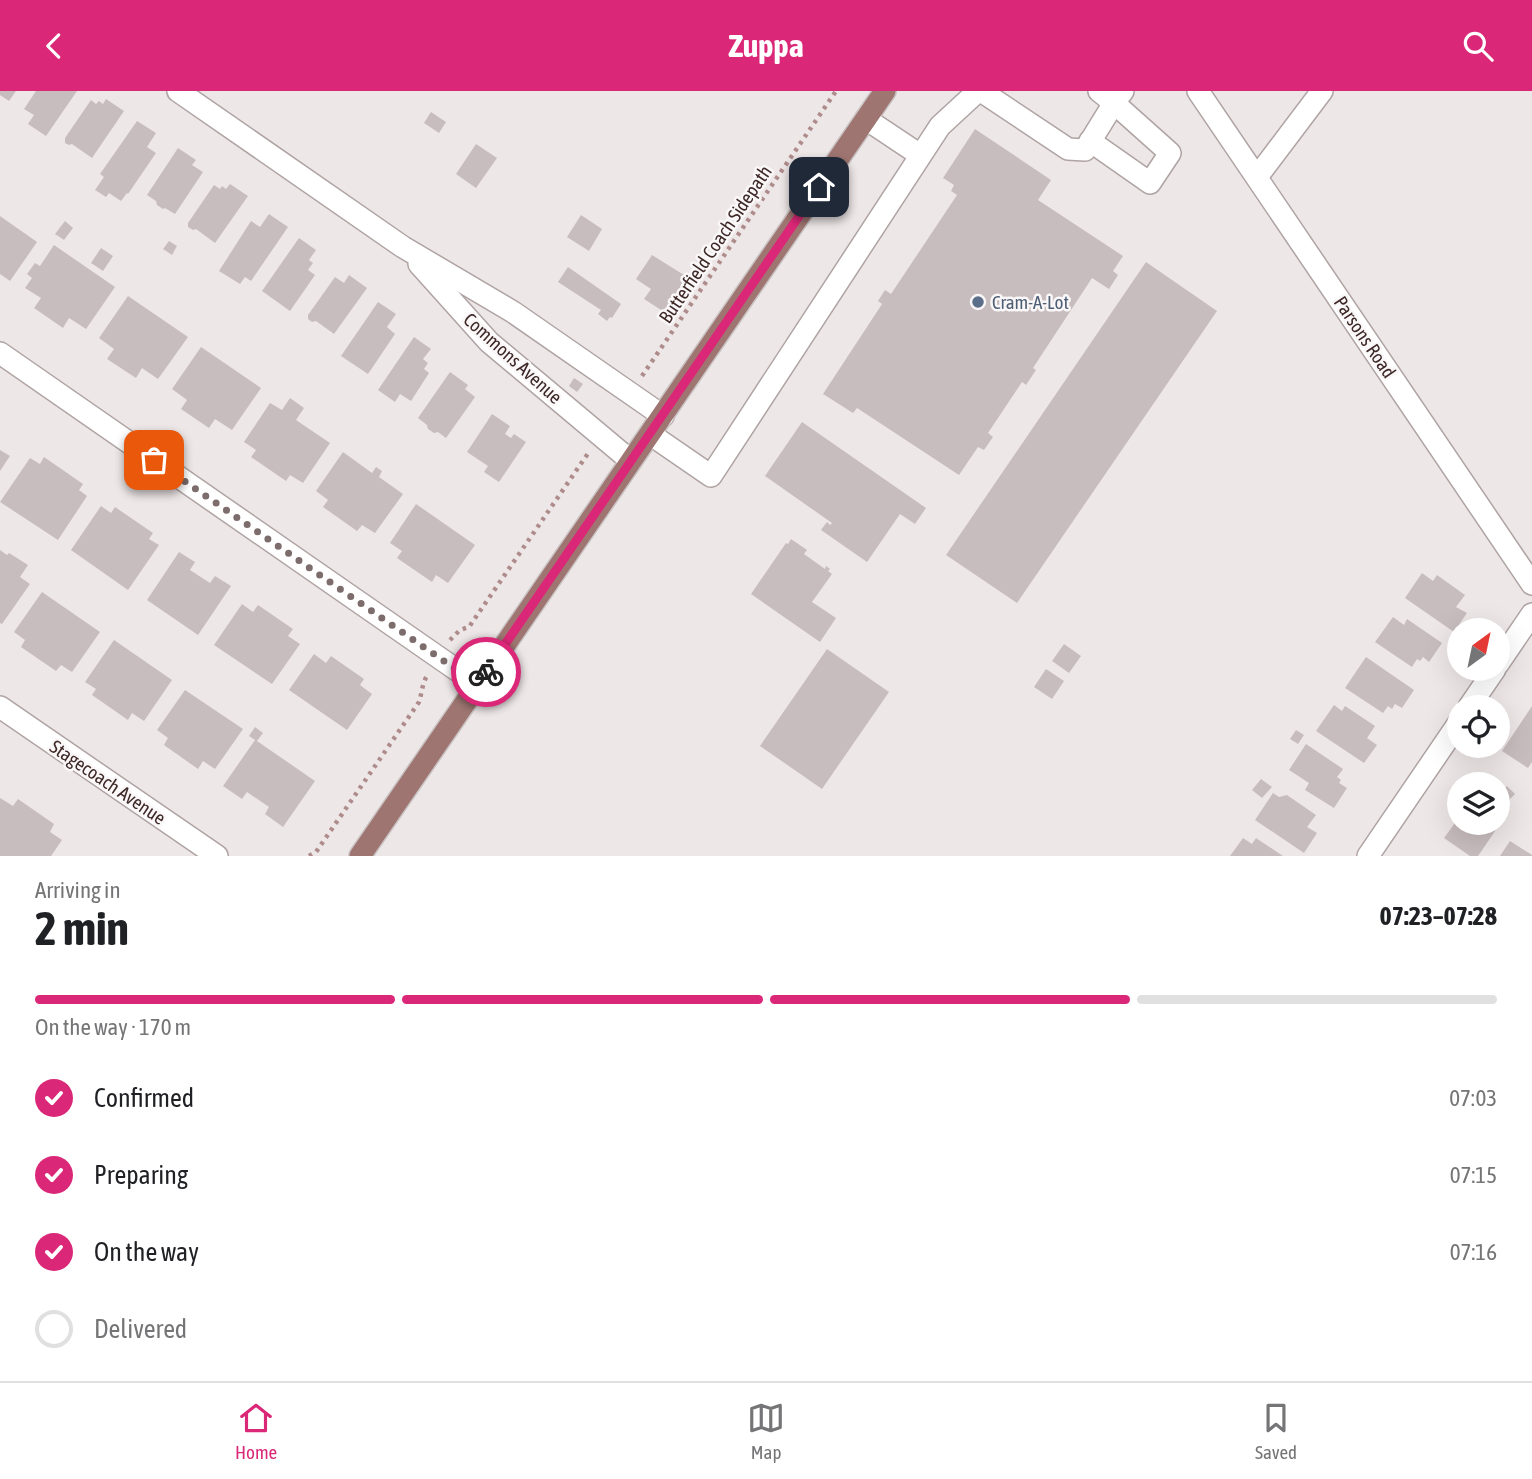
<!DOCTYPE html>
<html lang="en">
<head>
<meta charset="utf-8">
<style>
	:root { --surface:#fff; --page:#f2f2f2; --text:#202124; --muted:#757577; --line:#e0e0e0; --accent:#db2777 }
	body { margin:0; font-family:"Asap Condensed",sans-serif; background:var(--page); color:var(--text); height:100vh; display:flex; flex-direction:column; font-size:26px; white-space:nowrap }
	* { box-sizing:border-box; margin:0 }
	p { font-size:23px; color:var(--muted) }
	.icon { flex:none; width:38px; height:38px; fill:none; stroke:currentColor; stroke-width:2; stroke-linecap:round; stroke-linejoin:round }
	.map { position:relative; height:765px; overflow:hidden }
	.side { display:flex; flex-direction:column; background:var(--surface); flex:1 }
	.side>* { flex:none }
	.needle { width:46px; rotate:33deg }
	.controls { position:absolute; left:1447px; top:527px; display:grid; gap:14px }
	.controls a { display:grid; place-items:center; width:63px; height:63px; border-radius:50%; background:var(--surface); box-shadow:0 7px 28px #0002; font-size:35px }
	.pin { position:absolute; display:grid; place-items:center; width:60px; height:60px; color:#fff; margin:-30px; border-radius:14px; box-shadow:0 4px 10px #0006 }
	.courier { position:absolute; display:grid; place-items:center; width:70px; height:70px; margin:-35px; border:5px solid #db2777; border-radius:50%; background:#fff; color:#222; box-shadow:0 2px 9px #0007 }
	.summary em { font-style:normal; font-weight:700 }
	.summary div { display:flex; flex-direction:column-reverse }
	.summary { display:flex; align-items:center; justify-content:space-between; height:119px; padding:0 35px }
	h1 { font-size:46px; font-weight:700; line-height:52px }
	.bar { display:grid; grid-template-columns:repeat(4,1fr); gap:10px 7px; align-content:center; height:84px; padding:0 35px }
	.bar i { height:9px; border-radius:5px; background:var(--line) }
	.bar .on { background:var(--accent) }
	.bar p { grid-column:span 4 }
	ol { padding:0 35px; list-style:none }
	li { display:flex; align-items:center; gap:21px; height:77px }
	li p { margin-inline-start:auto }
	li .icon { padding:7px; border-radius:50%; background:var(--accent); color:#fff; stroke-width:4 }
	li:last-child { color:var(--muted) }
	li i { width:38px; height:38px; border:4px solid var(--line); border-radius:50% }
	header { display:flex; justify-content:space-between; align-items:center; height:91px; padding:0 35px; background:var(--accent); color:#fff; font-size:32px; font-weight:700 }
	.menu { display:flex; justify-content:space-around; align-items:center; height:98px; border-top:2px solid var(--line); background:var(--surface); font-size:19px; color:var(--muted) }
	.menu a { display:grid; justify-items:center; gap:4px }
	.menu .on { color:var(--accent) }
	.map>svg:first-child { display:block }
	.building { fill:#c8bdbe }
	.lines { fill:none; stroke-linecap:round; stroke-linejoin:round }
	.minor-casing { stroke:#afa3a3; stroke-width:24 }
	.major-casing { stroke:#c9c3c3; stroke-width:24 }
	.path { stroke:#ae8c8b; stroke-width:4.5; stroke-dasharray:3.5 5; stroke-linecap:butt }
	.minor { stroke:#fff; stroke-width:21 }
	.major { stroke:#9e7571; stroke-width:21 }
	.done { stroke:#7c6c6b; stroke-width:7; stroke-dasharray:0 12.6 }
	.route { stroke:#db2777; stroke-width:9 }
	.service-dot { fill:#5c6f8a; stroke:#faf7f8; stroke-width:2.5 }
	.labels { text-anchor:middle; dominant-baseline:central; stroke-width:5; stroke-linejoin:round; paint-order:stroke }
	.street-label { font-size:19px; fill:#3e2927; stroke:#faf7f8 }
	.service-label { font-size:19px; fill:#4e5e75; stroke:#faf7f8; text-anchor:start }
</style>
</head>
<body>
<header><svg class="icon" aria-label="back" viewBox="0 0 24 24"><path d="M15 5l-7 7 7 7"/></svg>Zuppa<svg class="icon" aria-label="search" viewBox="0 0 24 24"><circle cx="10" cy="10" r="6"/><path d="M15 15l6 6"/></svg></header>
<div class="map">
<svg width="1532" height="765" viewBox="0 0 1532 765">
	<rect width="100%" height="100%" fill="#eee7e8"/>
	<g class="building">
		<path d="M0,0H16L9,10L0,4Z"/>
		<path d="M36,0H77L46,45L28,33L34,24L24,18Z"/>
		<path d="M106,8L124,20L92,67L72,53L69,54L65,52V47L91,9L96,13L99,10L103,13Z"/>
		<path d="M431,21L446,31L439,42L424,32Z"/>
		<path d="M137,30L156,42L147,56L156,62L128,103L127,102L121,110L109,102L106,106L95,99L104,86L100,83Z"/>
		<path d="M975,38L1051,89L1038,109L1123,165L1113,180L1118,184L1109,198L1092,187L1033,277L1036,279L1026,294L1022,291L988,342L993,346L984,359L978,356L959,384L857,317L853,322L823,303L882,213L878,210L885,199L891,203L957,104L951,100L954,94L943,87Z"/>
		<path d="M476,53L497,67L476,97L456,83Z"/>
		<path d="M178,57L196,69L192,74L203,81L175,123L165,117L163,118L157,114L156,110L147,104Z"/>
		<path d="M230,93L248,105L215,152L196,138L193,139L188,136V132L214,94L220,98L222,95L226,98Z"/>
		<path d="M269,123L288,136L251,190L245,186L240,193L219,180L251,130L260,136Z"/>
		<path d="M581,124L602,138L589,160L567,146Z"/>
		<path d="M0,125L37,151L10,190L0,183Z"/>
		<path d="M65,130L73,137L64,149L55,143Z"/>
		<path d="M299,147L316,159L309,169L313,172L308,179L315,184L290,220L262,200Z"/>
		<path d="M169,150L177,155L172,164L163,158Z"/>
		<path d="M54,154L115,196L86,238L69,227L63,237L34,217L41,207L25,197L32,187L27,183L35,172L40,175Z"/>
		<path d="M101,157L113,165L103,180L91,172Z"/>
		<path d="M652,164L692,189L683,203L686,204L672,226L644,208L651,198L636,188Z"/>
		<path d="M1146,171L1217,220L1017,512L946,464Z"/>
		<path d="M568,176L621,213L612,227L610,226L607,230L598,223L601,219L558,191Z"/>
		<path d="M349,184L367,197L334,243L316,230L312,231L308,228V224L335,186L344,192Z"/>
		<path d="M128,205L188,246L158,288L142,277L136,287L107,268L114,258L99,247Z"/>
		<path d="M378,211L396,223L387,236L395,243L368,283L341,265Z"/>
		<path d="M414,246L431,258L423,268L428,272L424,278L429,282L411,310L400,303L395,311L378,299Z"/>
		<path d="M201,256L261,297L232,339L215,328L209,337L181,318L187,309L172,298Z"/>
		<path d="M450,281L468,294L465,298L475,306L446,347L438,341L434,342L428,338L427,334L418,327Z"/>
		<path d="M574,287L583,293L577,301L569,295Z"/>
		<path d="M290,307L304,317L296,329L330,352L303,392L290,384L286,390L251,366L256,359L244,351L270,312L282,319Z"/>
		<path d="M492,323L510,335L505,343L511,347L514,343L526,351L499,391L484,381L488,375L467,361Z"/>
		<path d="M802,331L926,417L915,433L900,423L867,471L821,439L827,431L830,434L832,432L765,385Z"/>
		<path d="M0,359L10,365L0,380Z"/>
		<path d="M343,361L372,382L376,376L382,380L379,386L403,403L375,442L362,434L357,440L323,416L328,409L316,400Z"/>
		<path d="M44,366L83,393L79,399L87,405L58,449L0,411L30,367L40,373Z"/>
		<path d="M416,413L475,454L448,492L436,484L432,491L397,467L402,460L390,452Z"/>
		<path d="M101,415L111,422L115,416L153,442L149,448L159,454L128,499L71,459Z"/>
		<path d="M791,448L807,459L804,463L825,478L826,475L830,478L828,480L832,483L812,511L836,527L820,551L751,503L786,452L788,453Z"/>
		<path d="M0,459L7,464L9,462L28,474L20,486L30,493L2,533L0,532Z"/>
		<path d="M179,461L195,471L190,479L210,492L215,485L231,495L198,544L147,509Z"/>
		<path d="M1422,482L1433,490L1437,484L1465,504L1456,516L1467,522L1454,541L1405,507Z"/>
		<path d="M42,501L100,541L72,581L61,574L56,580L21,556L25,549L14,541Z"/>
		<path d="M242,513L253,521L258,514L293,538L288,545L300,553L272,593L214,554Z"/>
		<path d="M1393,526L1404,534L1407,528L1442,552L1429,571L1423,566L1420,570L1417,568L1412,576L1375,551Z"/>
		<path d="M114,549L172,589L144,630L132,622L128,629L92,604L96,598L85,591Z"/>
		<path d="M1064,553L1081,565L1069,582L1052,570Z"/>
		<path d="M827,558L889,601L822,698L760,655Z"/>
		<path d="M314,563L326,572L331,565L364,588L360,594L372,603L347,639L289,599Z"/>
		<path d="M1366,566L1414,599L1402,617L1395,613L1392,618L1388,615L1383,622L1345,597Z"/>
		<path d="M1046,578L1064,590L1052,608L1034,596Z"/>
		<path d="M185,599L243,638L215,678L203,670L198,678L164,654L168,647L157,639Z"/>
		<path d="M1334,614L1342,620L1345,615L1375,635L1367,647L1377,654L1364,672L1316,640Z"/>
		<path d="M1532,615V671L1528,677L1502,660Z"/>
		<path d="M255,636L263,642L257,650L315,690L283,736L265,723L269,716L247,701L242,708L223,695L255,649L249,645Z"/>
		<path d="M1296,639L1304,644L1298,653L1290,648Z"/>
		<path d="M1306,653L1343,678L1337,686L1341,689L1339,692L1347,697L1334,717L1305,699L1309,692L1289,679Z"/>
		<path d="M1261,688L1272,696L1262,707L1252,699Z"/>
		<path d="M1507,695L1515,703L1508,710L1500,701Z"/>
		<path d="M1273,702L1279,706L1287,704L1316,724L1307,736L1317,742L1304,762L1255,729Z"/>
		<path d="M0,707L13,715L18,708L54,733L50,741L62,749L51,765H0Z"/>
		<path d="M1498,718L1506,724L1478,765H1470L1444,747L1460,725V732H1498Z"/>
		<path d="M1243,747L1252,753L1256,747L1283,765H1230Z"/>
		<path d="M1510,750L1532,764V765H1500Z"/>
	</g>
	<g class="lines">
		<defs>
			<g id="minor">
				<path d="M178,0L403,156L513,221L663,325"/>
				<path d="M981,0L1068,58L1085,59L1114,12L1099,0"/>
				<path d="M1198,0L1532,493"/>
				<path d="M866,28L920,64"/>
				<path d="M1090,50L1150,92L1170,62L1114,12L1123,0"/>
				<path d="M1257,86L1322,0"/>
				<path d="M419,173L489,251L631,370"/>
				<path d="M0,262L477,593"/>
				<path d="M650,343L711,385L940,35L978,0"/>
				<path d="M1498,573L1532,523"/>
				<path d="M0,616L217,765"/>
				<path d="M1469,616L1495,578"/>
				<path d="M1368,765L1460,630"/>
			</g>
			<path id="major" d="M360,765L885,0"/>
		</defs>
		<use href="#minor" class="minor-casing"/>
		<use href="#major" class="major-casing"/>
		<g class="path">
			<path d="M642,285L836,0"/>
			<path d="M450,549L460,539L469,536L589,361"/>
			<path d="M309,765L316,761L419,611C422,602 422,592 428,583"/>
		</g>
		<use href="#minor" class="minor"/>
		<use href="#major" class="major"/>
	</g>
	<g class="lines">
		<path class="done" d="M154,369L477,593L486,581"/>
		<path class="route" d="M486,581L819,96"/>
	</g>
	<circle class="service-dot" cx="978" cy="211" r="7"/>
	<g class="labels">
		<g class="street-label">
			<text transform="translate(715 153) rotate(-56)">Butterfield Coach Sidepath</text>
			<text transform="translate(1365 246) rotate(56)">Parsons Road</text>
			<text transform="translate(513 267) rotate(42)">Commons Avenue</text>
			<text transform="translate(108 691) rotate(34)">Stagecoach Avenue</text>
		</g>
		<g class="service-label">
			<text x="992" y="211">Cram-A-Lot</text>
		</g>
	</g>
</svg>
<div class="controls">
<a><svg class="needle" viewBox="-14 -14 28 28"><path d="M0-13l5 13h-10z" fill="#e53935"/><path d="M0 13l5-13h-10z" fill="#757577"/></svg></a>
<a><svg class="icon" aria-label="locate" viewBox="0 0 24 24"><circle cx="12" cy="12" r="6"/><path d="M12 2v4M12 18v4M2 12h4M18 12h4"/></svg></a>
<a><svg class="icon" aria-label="layers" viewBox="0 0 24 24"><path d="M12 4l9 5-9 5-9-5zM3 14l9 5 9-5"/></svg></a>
</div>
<div class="pin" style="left:154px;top:369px;background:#ea580c"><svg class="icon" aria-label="bag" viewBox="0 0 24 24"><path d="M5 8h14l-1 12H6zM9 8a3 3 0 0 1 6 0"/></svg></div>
<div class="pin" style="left:819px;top:96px;background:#1f2937"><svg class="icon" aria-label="home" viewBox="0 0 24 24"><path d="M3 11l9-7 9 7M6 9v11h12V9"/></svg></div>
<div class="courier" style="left:486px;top:581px"><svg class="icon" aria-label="bike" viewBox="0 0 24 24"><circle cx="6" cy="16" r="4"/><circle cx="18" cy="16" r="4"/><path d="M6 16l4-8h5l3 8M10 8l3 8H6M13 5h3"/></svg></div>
</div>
<section class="side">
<div class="summary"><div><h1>2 min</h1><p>Arriving in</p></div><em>07:23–07:28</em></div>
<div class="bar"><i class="on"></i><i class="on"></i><i class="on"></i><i></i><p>On the way · 170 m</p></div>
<ol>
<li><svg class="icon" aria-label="check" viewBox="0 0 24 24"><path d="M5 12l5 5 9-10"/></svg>Confirmed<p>07:03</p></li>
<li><svg class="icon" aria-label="check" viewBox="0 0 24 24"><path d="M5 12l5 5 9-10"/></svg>Preparing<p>07:15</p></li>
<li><svg class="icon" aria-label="check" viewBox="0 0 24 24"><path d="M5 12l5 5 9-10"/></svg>On the way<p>07:16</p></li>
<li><i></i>Delivered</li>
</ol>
</section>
<nav class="menu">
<a class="on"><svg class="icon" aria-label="home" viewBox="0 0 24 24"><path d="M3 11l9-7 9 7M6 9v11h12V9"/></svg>Home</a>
<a><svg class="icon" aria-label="map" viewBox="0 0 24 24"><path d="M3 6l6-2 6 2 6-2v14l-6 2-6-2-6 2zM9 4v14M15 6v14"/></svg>Map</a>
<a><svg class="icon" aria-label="saved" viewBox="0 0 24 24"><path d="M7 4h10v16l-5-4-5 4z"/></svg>Saved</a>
</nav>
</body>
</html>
